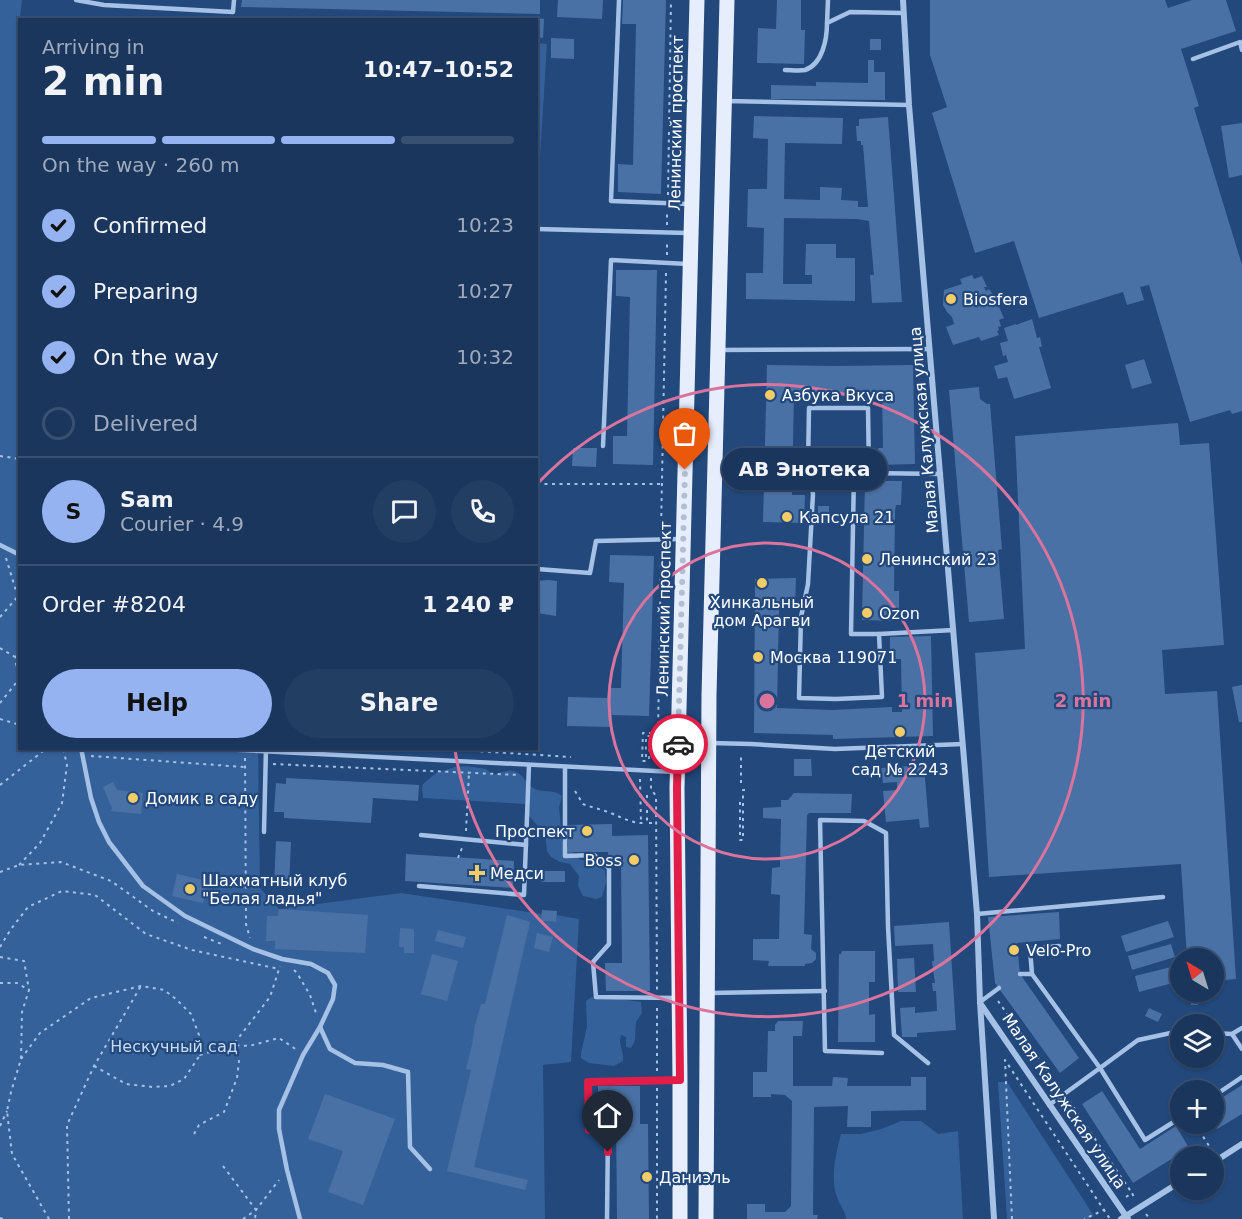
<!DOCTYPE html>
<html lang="en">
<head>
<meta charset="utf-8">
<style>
	:root { --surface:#1a365d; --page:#233e63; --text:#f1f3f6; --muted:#9fabbc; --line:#385072; --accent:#95b2f1 }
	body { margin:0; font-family:"DejaVu Sans",sans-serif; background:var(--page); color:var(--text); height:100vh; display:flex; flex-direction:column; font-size:22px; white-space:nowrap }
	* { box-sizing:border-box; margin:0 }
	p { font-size:20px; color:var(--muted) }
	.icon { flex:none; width:33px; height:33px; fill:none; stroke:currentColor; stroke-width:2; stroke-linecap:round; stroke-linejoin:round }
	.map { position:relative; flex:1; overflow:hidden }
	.drawer { position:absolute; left:18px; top:18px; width:520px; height:732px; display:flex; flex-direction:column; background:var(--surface); border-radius:0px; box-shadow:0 2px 4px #0004,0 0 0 2px var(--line) }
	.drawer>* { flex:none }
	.needle { width:39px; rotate:322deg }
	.buttons { position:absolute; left:1170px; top:948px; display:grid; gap:12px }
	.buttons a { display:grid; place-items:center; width:54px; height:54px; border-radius:50%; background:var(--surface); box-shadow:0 2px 4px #0004,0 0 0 2px var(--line); font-size:30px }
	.pin { position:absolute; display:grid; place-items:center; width:51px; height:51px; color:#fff; margin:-62px -26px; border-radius:50% 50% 50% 0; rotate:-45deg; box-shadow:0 0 6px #0007 }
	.pin .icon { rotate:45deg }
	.courier { position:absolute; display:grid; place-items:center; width:60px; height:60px; margin:-30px; border:4px solid #e11d48; border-radius:50%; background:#fff; color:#222; box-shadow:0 2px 8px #0007 }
	.bubble { position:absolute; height:42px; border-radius:21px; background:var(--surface); box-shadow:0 2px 4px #0004,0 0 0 2px var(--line); font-size:20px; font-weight:700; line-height:42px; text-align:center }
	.summary em { font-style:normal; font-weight:700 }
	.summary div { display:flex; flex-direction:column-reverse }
	.summary { display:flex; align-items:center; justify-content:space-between; height:102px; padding:0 24px }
	h1 { font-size:39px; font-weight:700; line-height:45px }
	.bar { display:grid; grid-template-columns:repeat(4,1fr); gap:9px 6px; align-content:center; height:72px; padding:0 24px }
	.bar i { height:8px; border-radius:4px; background:var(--line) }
	.bar .on { background:var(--accent) }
	.bar p { grid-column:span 4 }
	.line { display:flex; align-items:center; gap:15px; padding:0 24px; border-top:2px solid var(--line) }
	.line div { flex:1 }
	.round { display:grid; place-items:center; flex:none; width:63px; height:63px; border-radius:32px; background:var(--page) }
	ol { padding:0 24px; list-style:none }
	li { display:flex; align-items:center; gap:18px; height:66px }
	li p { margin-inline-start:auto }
	li .icon { padding:6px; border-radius:50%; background:var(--accent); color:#111; stroke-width:4 }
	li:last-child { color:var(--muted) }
	li i { width:33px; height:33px; border:3px solid var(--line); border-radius:50% }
	.primary-button { display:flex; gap:12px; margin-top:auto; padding:12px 24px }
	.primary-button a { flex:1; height:69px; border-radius:36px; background:var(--accent); color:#111; font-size:24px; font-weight:700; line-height:69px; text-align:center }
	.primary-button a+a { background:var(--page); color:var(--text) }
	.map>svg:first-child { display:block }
	.green { fill:#35619a }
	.building { fill:#4a71a5 }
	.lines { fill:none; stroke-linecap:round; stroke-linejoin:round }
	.path { stroke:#a5c1e6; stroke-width:2; stroke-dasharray:3 4.5; stroke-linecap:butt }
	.service { stroke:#a5c1e6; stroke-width:4.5 }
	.minor { stroke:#a5c1e6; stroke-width:6 }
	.primary { stroke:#e6eefd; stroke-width:15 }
	.done { stroke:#b2bfd1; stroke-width:6; stroke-dasharray:0 10.8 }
	.route { stroke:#e11d48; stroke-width:8 }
	.ring { fill:none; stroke:#da749d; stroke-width:3 }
	.poi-dot { fill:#f2cc67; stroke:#22487c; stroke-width:2 }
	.labels { text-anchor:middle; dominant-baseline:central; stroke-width:4.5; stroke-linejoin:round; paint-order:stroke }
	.street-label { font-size:16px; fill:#fff; stroke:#22487c }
	.poi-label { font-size:16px; fill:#fff; stroke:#22487c; text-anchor:start }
	.park-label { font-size:16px; fill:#c8dcf5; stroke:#22487c }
	.centre { fill:#da749d; stroke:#22487c; stroke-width:3 }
	.ring-label { font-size:18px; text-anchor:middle; font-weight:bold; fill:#da749d; stroke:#22487c; stroke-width:4.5; stroke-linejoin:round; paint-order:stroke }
</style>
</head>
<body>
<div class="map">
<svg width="1242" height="1219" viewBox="0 0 1242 1219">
	<rect width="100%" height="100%" fill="#22487c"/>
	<g class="green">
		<path d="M0,0H22L20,17L191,19L20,20V748L258,749L260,888L279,909L401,893L542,914V921L556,922V915L579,919L571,1062L543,1065L545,1219H0Z"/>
		<path d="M537,43L547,44L537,206Z"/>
		<path d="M466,766L486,769L493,775C499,773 506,770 512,771C523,772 526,785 535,789C545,793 554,789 562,796L559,807L562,841L579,859L590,862L605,870L606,882L602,897L596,899L583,896L578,886L579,876L570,864L560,862L551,857L547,851L545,834L528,815L525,804L423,798L422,788L423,784L436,773L455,767Z"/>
		<path d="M592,997L619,999L641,1002L642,1013L636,1022L635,1038L634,1043L631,1048L626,1047V1037L621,1035C618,1044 624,1051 623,1061L614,1066L589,1063L581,1058V1053L587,1027L586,1001Z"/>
		<path d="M998,1082H1007L1094,1216L1088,1219H1007Z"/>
		<path d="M901,1121H921L938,1134L958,1131L963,1219H846C846,1211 839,1205 837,1197C830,1177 836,1154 841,1134H861L881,1129Z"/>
	</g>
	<g class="building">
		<path d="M242,0H540V14L241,7Z"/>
		<path d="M558,0H603L602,19L557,17Z"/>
		<path d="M623,0H666L661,194L618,192V164L633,165L636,24H622Z"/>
		<path d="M777,0H801V30H805L804,64L757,63L758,28L776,29Z"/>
		<path d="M930,0H1165L1168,8L1192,0H1226L1236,31L1181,49L1199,106L1194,108L1242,265V411L1232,414L1230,410L1190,422L1149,285L1140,287L1144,300L1127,305L1123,292L1039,318L1014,241L975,253L932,113L947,107L930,55Z"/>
		<path d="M537,18L544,19L543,38L537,37Z"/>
		<path d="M551,38L574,39V59L551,58Z"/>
		<rect x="870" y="39" width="11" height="11"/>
		<path d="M868,60H874V72H885V100L771,99V85L816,86V82L868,83Z"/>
		<path d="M754,116L843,118L842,144L785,143L784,199L820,200V187L842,188L841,200L858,201V207H868L863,145H861V141H857L856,126H859V119L888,117L902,302L872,303L870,275H874L869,221L857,219L784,218L783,284H812V275H805L806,244H836V258H855V301L746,299V273H763L764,228L747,227L748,189H767L768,139L753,138Z"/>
		<path d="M1242,123V175L1229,178L1221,126Z"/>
		<path d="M616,270H657L653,465L613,464V436H627L630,297L616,296Z"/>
		<path d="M972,275L974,279L982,276L987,287H984L986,291L989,289L994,296L1004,318L999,320L1001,326L998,327L999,330L997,331L999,335L981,341L979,337L953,345L946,327L954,324L952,317L947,312L943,305L944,290L962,284L960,279Z"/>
		<path d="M1032,319L1037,338L1040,337L1042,347H1039L1051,388L1014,399L1007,377L998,379L994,366L1008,362L1006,355L1003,356L1000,343L1008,341L1004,328L1016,324V325Z"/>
		<path d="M1144,359L1152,383L1132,389L1125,365Z"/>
		<path d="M767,365L837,366L913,365L915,464L878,465V448H883L882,393H871V395L837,396V393L794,392L792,495H805L804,523L763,522Z"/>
		<path d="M979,387L980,399L987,404H990L1002,549L998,550L1004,619L969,622L949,390Z"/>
		<path d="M1178,423L1180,445L1209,443L1224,645L1162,650L1165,694L1217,691L1236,979L1214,981V958H1187L1181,864L989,877L975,653L1025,649L1015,436Z"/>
		<path d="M573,448H597L596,467L572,466Z"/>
		<path d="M865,481H902L901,505H896L895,511L894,591H899V621L862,620Z"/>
		<rect x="818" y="506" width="11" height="18"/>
		<path d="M610,555L654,556L649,716L612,715L611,727L567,726L568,697L607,698L608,688H621L624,583L609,582Z"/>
		<path d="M796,578L795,606H779L777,708L832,710L892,707V712H902L901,659H890V637L931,636L933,736L833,739V735L754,733L755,579Z"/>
		<path d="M548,580L557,581L556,616L537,613V581Z"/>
		<path d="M1242,685V722H1239L1232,687Z"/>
		<path d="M794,759H811L812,776H794Z"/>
		<path d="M924,765L929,827L920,828L919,819L886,822L883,791L897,790V782L883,783L881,768Z"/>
		<path d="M286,778L419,785L418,801L373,798L371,823L284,818V812H274L276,783L286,784Z"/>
		<path d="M113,782L117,790L143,793L141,814L111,811L112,808L103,787Z"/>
		<path d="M794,793L852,794L851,813H809L807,815L804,934L812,935L811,949L816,953V959L812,963L805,964V966H768L769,961L753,960V939H779L780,895L771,894L772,868L780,867L781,819L763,818V808L781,807V800H788Z"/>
		<path d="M612,824V836L648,835L650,991H606L605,963H622L621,862H608V852H568L567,825Z"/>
		<path d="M276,841L291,842L289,885H274Z"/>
		<path d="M406,854L514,861L513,888L405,881Z"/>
		<rect x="541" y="871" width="24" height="11"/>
		<path d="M177,874L208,881L203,903L172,896Z"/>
		<path d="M279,909L368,915L365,953L275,949V941H266L267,916H278Z"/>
		<path d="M542,910L557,911L556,922L541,921Z"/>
		<path d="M1059,912L1060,939L1017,943L1020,974L1079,1058L1060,1073L995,983L988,917Z"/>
		<path d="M507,915L530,922L474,1167L528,1180L525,1190L447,1171L471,1070L466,1069L472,1045L475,1025L481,1004H485Z"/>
		<path d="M1168,921L1174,937L1126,952L1121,936Z"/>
		<path d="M949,922L956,1030L917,1033V1037H902L900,1008L915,1007V1013L937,1011L936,991H933L932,983H935L932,961H934L933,944L895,946L894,926Z"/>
		<path d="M400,928L414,929V953H404V947H399Z"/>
		<path d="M438,930L466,937L463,948L435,941Z"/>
		<path d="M537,933L553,937L549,952L534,948Z"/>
		<path d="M1171,944L1175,957L1132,970L1128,956Z"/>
		<path d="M842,951H875V982H869V1015L875,1014V1042H838L839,954H841Z"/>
		<path d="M432,954L458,961L447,1001L421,994Z"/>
		<path d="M914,958L916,992H898L897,959Z"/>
		<path d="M1179,965L1180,981L1139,992L1135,976Z"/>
		<path d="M1190,992H1197L1198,1005H1191Z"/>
		<path d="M1149,1008L1162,1014L1158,1022L1145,1016Z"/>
		<path d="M778,1021H803L802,1036H793V1086H832L833,1077L848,1078L847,1086H911V1077H926V1110L871,1111V1127H847L848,1106L814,1107L813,1215H818L817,1219H747V1204H765V1212H785L791,1206L792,1101L785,1095L771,1094V1097H753V1072H767L768,1031H775V1025Z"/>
		<path d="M1242,1085V1114L1217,1129L1214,1124V1103Z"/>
		<path d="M598,1086H640V1124H648L649,1219H617L616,1114H598Z"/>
		<path d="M1102,1091L1140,1149L1176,1126L1189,1148L1133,1183L1082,1104Z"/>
		<path d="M325,1094L395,1119L363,1205L328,1192L343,1151L308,1139Z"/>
	</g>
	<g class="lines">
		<g class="path">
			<path d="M668,195L671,0"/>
			<path d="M667,225V213"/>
			<path d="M667,255V240"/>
			<path d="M0,456L20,459"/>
			<path d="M537,484H662"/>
			<path d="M661,531L666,273"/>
			<path d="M6,558L20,604"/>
			<path d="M0,617L20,594"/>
			<path d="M0,648L15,657"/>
			<path d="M20,649C14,656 14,664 20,671"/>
			<path d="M0,703L20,678"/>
			<path d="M0,719L20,725"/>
			<path d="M428,748L571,757"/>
			<path d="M91,756L244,767"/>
			<path d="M245,758L246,924L250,938"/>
			<path d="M649,759L650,736H646V761H642L643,733H658"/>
			<path d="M654,761L657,758L658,733L661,549"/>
			<path d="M273,764L519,775"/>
			<path d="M940,771L949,770"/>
			<path d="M651,778V789L656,796L657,990"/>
			<path d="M640,779L641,824"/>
			<path d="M741,783V753"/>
			<path d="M0,785L47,748"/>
			<path d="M575,791L583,804C593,808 605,810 615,815C625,819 635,824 647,823"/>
			<path d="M647,795V823H656"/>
			<path d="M740,802V840H743V790H749"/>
			<path d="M466,831L469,773"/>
			<path d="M458,858L462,848"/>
			<path d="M19,865L40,843L62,803L67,765L63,748"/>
			<path d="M0,872L19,865L61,862L111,881L153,911L178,923"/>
			<path d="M204,937L224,945"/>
			<path d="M0,947L11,929L28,907L62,891L95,895L146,934L192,950L279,969"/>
			<path d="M0,957L24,961L29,990"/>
			<path d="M294,970L297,973L310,995L316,1013"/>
			<path d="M0,983H17L29,990L22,1012L21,1059L11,1092L7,1111L12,1154L49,1219"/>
			<path d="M998,1001L1059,1087"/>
			<path d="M21,1059L40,1033L91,998L141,986L164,990L176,999L191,1014L199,1035L200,1055L233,1045L270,997L280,966"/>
			<path d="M94,1066L126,1084L153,1087L170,1086L184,1079L200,1055"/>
			<path d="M657,1071V1007"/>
			<path d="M657,1088V1219"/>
			<path d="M1069,1101L1132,1193"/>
			<path d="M1195,1124L1213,1152"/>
			<path d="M0,1126L7,1111"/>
			<path d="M194,1134L199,1125L224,1112L237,1078L239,1061L233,1045L249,1046L279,1038L297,1050"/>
			<path d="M223,1166L256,1210L255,1219"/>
			<path d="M1126,1197L1132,1193L1135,1199"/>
			<path d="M1105,1210H1104L1110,1219"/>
			<path d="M1146,1214L1149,1218L1148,1219"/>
			<path d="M0,1218L3,1219"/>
			<path d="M69,1219L67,1125L94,1066L141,986"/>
			<path d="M243,1219L256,1210L279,1180"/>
			<path d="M1012,1219L1005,1060L1104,1210L1084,1219"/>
		</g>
		<g class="service">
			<path d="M76,0L104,5L233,12L234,0"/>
			<path d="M619,0L611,201L689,204"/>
			<path d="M827,23L828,0"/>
			<path d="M1193,59L1240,42L1242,50"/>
			<path d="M785,70C791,70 799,71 805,70C823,64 827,38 827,23L850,12L904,13"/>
			<path d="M726,101L909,105"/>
			<path d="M537,229L687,233"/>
			<path d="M720,350L930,349"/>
			<path d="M603,446L611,260L688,264"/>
			<path d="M869,473H854L851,634H879"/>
			<path d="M941,474L869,473L868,408H809L808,467L813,494L808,584L801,617L799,698L836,699L882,697L879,634L954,630"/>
			<path d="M0,545L20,555"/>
			<path d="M537,569L590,573L596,541L681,539"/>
			<path d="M711,743L751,744L835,749L963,744"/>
			<path d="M81,748L91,798L99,822L109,842L143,886L185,916L253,949L282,959L311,964L328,973L335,985L333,999L320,1027L303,1055L279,1110V1129L287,1170L300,1219"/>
			<path d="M201,748L675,772"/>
			<path d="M565,767V856L594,855L609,868V944L593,962L596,997L676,998"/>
			<path d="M264,832L266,748"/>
			<path d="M421,835L526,845"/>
			<path d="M419,886L524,895L529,765"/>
			<path d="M977,914L1163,897"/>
			<path d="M1059,946L1030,949L1032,974L1100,1068L1138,1040L1180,1031"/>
			<path d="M1020,974H1032"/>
			<path d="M710,993L825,991"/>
			<path d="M980,1002L999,988"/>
			<path d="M320,1027L330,1049L355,1063L383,1065L408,1072L410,1147L430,1169"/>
			<path d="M1214,1033L1232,1034L1242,1028"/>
			<path d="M1232,1034L1242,1049"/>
			<path d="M882,1053L825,1051L820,820L864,821L886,833L888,927L894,1035L928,1063"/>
			<path d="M1214,1096L1242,1077"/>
			<path d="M1049,1105L1100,1068L1145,1140L1180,1118"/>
			<path d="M607,1219L608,1130H589L588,1082L678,1080"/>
		</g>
		<g class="minor">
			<path d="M903,0L909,105L977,914L980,1002L994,1219"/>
			<path d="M980,1003L1128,1219"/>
			<path d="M1214,1162L1242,1144"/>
			<path d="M1121,1219L1180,1182"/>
		</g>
		<g class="primary">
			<path d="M680,1219V1080L677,788L697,0"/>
			<path d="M706,1219L709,695L727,0"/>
		</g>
	</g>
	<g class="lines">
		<path class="done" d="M678,744L685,470"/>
		<path class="route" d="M608,1152V1130H589L588,1082L680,1080L677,788L678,744"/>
	</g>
	<g class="ring">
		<circle cx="767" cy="701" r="158"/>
		<path d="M538 483A316 316 0 1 1 455 750"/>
	</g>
	<g class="poi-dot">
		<circle cx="951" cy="299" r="6"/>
		<circle cx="770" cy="395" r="6"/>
		<circle cx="787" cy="517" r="6"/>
		<circle cx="867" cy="559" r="6"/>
		<circle cx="762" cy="583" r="6"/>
		<circle cx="867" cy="613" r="6"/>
		<circle cx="758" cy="657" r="6"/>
		<circle cx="900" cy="732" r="6"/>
		<circle cx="133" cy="798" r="6"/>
		<circle cx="587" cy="831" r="6"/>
		<circle cx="634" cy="860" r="6"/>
		<path d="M474 864h6v6h6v6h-6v6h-6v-6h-6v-6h6z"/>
		<circle cx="190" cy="889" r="6"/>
		<circle cx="1014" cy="950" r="6"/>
		<circle cx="647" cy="1177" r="6"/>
	</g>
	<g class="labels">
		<g class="street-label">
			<text transform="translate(676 123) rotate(-89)">Ленинский проспект</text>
			<text transform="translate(924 430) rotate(-95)">Малая Калужская улица</text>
			<text transform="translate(664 609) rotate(-89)">Ленинский проспект</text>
			<text transform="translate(1064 1101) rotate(56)">Малая Калужская улица</text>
		</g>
		<g class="poi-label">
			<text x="963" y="299">Biosfera</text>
			<text x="782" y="395">Азбука Вкуса</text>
			<text x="799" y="517">Капсула 21</text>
			<text x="879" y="559">Ленинский 23</text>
			<text x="762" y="602" text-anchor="middle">Хинкальный<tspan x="762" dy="18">дом Арагви</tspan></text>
			<text x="879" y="613">Ozon</text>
			<text x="770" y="657">Москва 119071</text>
			<text x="900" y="751" text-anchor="middle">Детский<tspan x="900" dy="18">сад № 2243</tspan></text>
			<text x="145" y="798">Домик в саду</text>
			<text x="575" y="831" text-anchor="end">Проспект</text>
			<text x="622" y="860" text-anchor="end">Boss</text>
			<text x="490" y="873">Медси</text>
			<text x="202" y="880">Шахматный клуб<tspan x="202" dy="18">"Белая ладья"</tspan></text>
			<text x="1026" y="950">Velo-Pro</text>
			<text x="659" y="1177">Даниэль</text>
		</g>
		<g class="park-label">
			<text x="174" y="1046">Нескучный сад</text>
		</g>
	</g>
	<circle cx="767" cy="701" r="9" class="centre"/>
	<g class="ring-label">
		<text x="925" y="707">1 min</text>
		<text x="1083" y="707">2 min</text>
	</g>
</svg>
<div class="buttons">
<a><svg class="needle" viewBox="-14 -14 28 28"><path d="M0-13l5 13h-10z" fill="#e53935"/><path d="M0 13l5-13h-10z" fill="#9fabbc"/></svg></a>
<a><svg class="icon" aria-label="layers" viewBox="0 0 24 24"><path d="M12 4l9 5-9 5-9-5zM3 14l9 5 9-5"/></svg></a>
<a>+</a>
<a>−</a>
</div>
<div class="pin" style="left:685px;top:470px;background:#ea580c"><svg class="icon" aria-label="bag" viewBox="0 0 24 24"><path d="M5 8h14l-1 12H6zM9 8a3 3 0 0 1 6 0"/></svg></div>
<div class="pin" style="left:608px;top:1152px;background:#1f2937"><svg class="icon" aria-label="home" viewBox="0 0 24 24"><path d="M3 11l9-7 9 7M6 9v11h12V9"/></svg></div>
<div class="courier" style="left:678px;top:744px"><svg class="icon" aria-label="car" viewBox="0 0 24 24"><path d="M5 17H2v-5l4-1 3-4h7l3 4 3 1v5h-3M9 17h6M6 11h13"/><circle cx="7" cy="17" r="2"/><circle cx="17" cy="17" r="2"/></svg></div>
<div class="bubble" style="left:722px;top:448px;width:165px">АВ Энотека</div>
<section class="drawer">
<div class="summary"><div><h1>2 min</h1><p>Arriving in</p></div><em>10:47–10:52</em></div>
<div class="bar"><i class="on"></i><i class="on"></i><i class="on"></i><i></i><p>On the way · 260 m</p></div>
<ol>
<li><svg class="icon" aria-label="check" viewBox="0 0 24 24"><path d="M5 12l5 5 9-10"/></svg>Confirmed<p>10:23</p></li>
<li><svg class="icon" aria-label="check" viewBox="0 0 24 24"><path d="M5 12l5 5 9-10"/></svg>Preparing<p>10:27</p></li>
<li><svg class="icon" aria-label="check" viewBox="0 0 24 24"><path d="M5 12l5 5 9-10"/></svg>On the way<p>10:32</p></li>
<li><i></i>Delivered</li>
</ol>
<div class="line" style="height:108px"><b class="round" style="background:var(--accent);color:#111">S</b><div><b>Sam</b><p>Courier · 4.9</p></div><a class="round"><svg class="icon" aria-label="chat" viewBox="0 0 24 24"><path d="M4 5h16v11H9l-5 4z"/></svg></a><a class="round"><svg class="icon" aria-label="phone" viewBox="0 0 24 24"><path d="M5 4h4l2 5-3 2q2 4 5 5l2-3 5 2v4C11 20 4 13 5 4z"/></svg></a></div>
<div class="line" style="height:78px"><div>Order #8204</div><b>1 240 ₽</b></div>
<div class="primary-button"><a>Help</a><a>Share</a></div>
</section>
</div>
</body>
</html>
